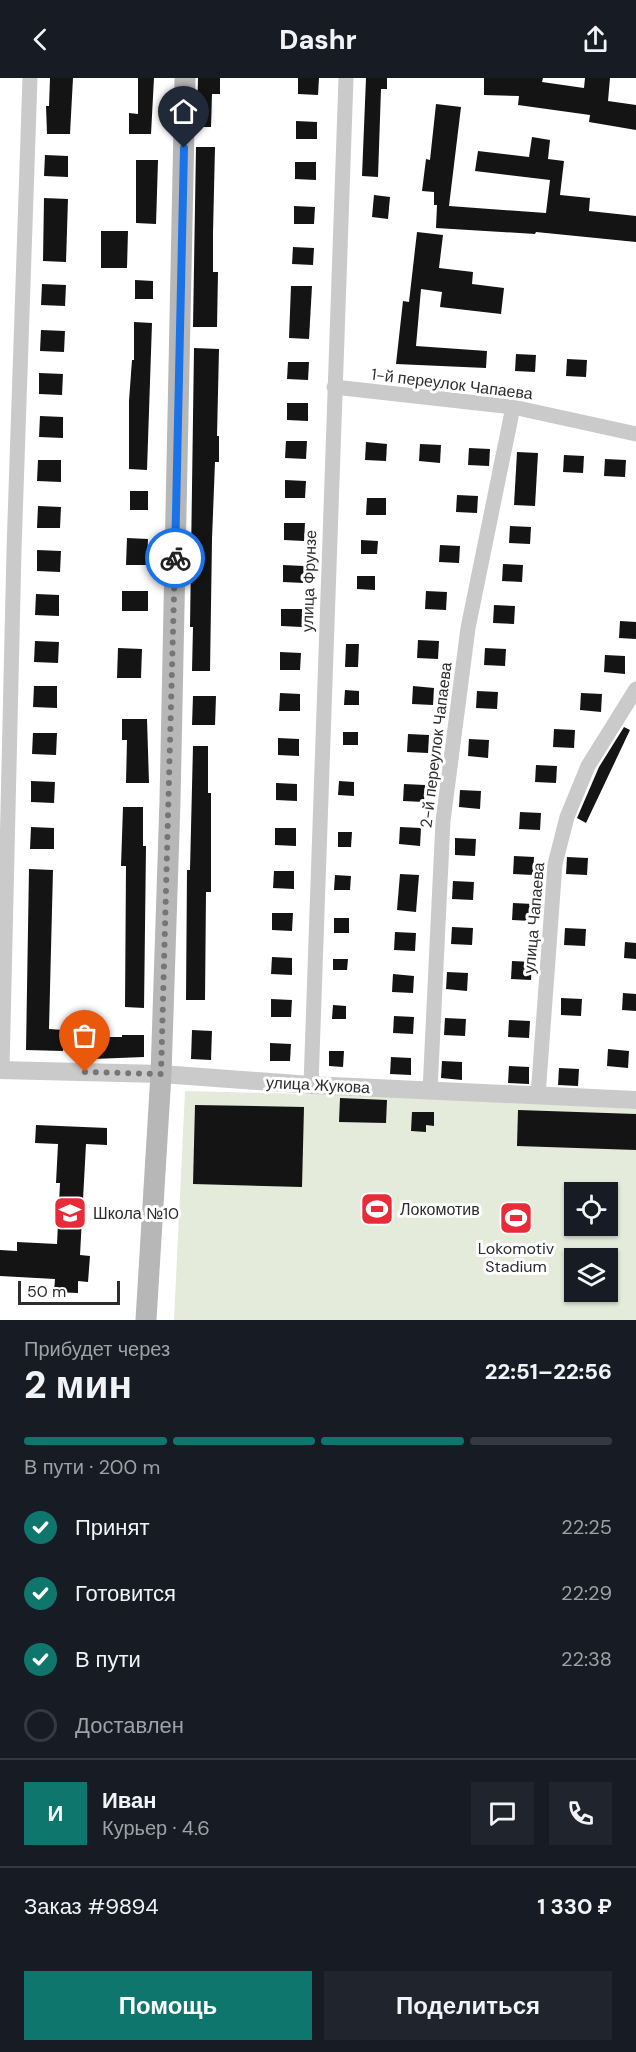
<!DOCTYPE html>
<html lang="ru">
<head>
<meta charset="utf-8">
<style>
	:root { --surface:#171b24; --page:#20242c; --text:#f1f3f6; --muted:#9ea1a6; --line:#363941; --accent:#0f766e }
	body { margin:0; font-family:"DM Sans",sans-serif; background:var(--page); color:var(--text); height:100vh; display:flex; flex-direction:column; font-size:22px; white-space:nowrap }
	* { box-sizing:border-box; margin:0 }
	p { font-size:20px; color:var(--muted) }
	.icon { flex:none; width:33px; height:33px; fill:none; stroke:currentColor; stroke-width:2; stroke-linecap:round; stroke-linejoin:round }
	.map { position:relative; height:1242px; overflow:hidden }
	.panel { display:flex; flex-direction:column; background:var(--surface); flex:1 }
	.panel>* { flex:none }
	.buttons { position:absolute; left:564px; top:1104px; display:grid; gap:12px }
	.buttons a { display:grid; place-items:center; width:54px; height:54px; border-radius:0px; background:var(--surface); box-shadow:0 2px 4px #0004; font-size:30px }
	.scale { position:absolute; left:18px; bottom:15px; width:102px; box-sizing:border-box; padding-left:6px; border:3px solid #2d2d2d; border-top:0; font-size:16px; line-height:21px; white-space:nowrap; color:#2d2d2d; -webkit-text-stroke:4px #fff; paint-order:stroke }
	.pin { position:absolute; display:grid; place-items:center; width:51px; height:51px; color:#fff; margin:-62px -26px; border-radius:50% 50% 50% 0; rotate:-45deg; box-shadow:0 0 6px #0007 }
	.pin .icon { rotate:45deg }
	.courier { position:absolute; display:grid; place-items:center; width:60px; height:60px; margin:-30px; border:4px solid #1a73e8; border-radius:50%; background:#fff; color:#222; box-shadow:0 2px 8px #0007 }
	.headline em { font-style:normal; font-weight:800 }
	.headline div { display:flex; flex-direction:column-reverse }
	.headline { display:flex; align-items:center; justify-content:space-between; height:102px; padding:0 24px }
	h1 { font-size:39px; font-weight:800; line-height:45px }
	.bar { display:grid; grid-template-columns:repeat(4,1fr); gap:9px 6px; align-content:center; height:72px; padding:0 24px }
	.bar i { height:8px; border-radius:4px; background:var(--line) }
	.bar .current { background:var(--accent) }
	.bar p { grid-column:span 4 }
	.line { display:flex; align-items:center; gap:15px; padding:0 24px; border-top:2px solid var(--line) }
	.line div { flex:1 }
	.round { display:grid; place-items:center; flex:none; width:63px; height:63px; border-radius:0px; background:var(--page) }
	ol { padding:0 24px; list-style:none }
	li { display:flex; align-items:center; gap:18px; height:66px }
	li p { margin-inline-start:auto }
	li .icon { padding:6px; border-radius:50%; background:var(--accent); color:#fff; stroke-width:4 }
	li:last-child { color:var(--muted) }
	li i { width:33px; height:33px; border:3px solid var(--line); border-radius:50% }
	.primary-button { display:flex; gap:12px; margin-top:auto; padding:12px 24px }
	.primary-button a { flex:1; height:69px; border-radius:0px; background:var(--accent); color:#fff; font-size:24px; font-weight:800; line-height:69px; text-align:center }
	.primary-button a+a { background:var(--page); color:var(--text) }
	header { display:flex; justify-content:space-between; align-items:center; height:78px; padding:0 24px; background:var(--surface); font-size:27px; font-weight:800 }
	.map>svg:first-child { display:block }
	.green { fill:#e4ebda; fill-rule:evenodd }
	.building { fill:#141414 }
	.lines { fill:none; stroke-linecap:round; stroke-linejoin:round }
	.minor { stroke:#cacaca; stroke-width:15 }
	.tertiary { stroke:#cacaca; stroke-width:18 }
	.secondary { stroke:#b7b7b7; stroke-width:21 }
	.done { stroke:#767676; stroke-width:6; stroke-dasharray:0 10.8 }
	.route { stroke:#1a73e8; stroke-width:8 }
	.labels { text-anchor:middle; dominant-baseline:central; stroke-width:6; stroke-linejoin:round; paint-order:stroke }
	.street-label { font-size:16px; fill:#2d2d2d; stroke:#fff }
	.poi-label { font-size:16px; fill:#2d2d2d; stroke:#fff; text-anchor:start }
</style>
</head>
<body>
<header><svg class="icon" aria-label="back" viewBox="0 0 24 24"><path d="M15 5l-7 7 7 7"/></svg>Dashr<svg class="icon" aria-label="share" viewBox="0 0 24 24"><path d="M12 15V3M7 8l5-5 5 5M5 13v7h14v-7"/></svg></header>
<div class="map">
<svg width="636" height="1242" viewBox="0 0 636 1242">
	<rect width="100%" height="100%" fill="#fff"/>
	<path class="green" d="M185,1013L387,1018L636,1031V1242H174ZM574,1114H608V1148H574ZM574,1180H608V1214H574Z"/>
	<g class="building">
		<path d="M50,0H73L70,56H47L46,28H49Z"/>
		<path d="M138,0H154L151,56H129V35L138,36Z"/>
		<path d="M198,0H220V16H212L211,49H197Z"/>
		<path d="M298,0H319L318,17L298,16Z"/>
		<path d="M366,0H387V11H381L378,99L362,98Z"/>
		<path d="M484,0H543L542,4L584,10L585,0H610L608,23L636,27V52L589,44L590,37L518,27L519,18L484,17Z"/>
		<path d="M436,26L461,29L449,128L546,135L550,102L475,93L478,73L529,79L532,59L550,62L548,81L564,83L560,117L590,120L589,133L636,138V164L536,154L535,156L436,150L437,127H434V114L422,113L426,81L430,82Z"/>
		<path d="M296,43L317,44V61H296Z"/>
		<path d="M196,69H215L213,155V194H218L217,249H193Z"/>
		<path d="M45,77L68,78V99L44,98Z"/>
		<path d="M136,82H158L156,146L136,145Z"/>
		<path d="M295,84H316V102L295,101Z"/>
		<path d="M374,117L390,119L388,141L372,139Z"/>
		<path d="M44,120L68,121L66,184L43,183Z"/>
		<path d="M294,128L315,129L314,146H294Z"/>
		<path d="M101,153H128L127,190H101Z"/>
		<path d="M417,154L443,157L439,190L473,194L472,206L504,210L501,236L440,229L442,214L421,211L416,268L487,273L486,290L396,286L403,223L409,224Z"/>
		<path d="M293,169L314,170L313,187L292,186Z"/>
		<path d="M135,202L153,203V221H135Z"/>
		<path d="M42,206L66,207L65,228L41,227Z"/>
		<path d="M291,208H312L309,261L289,260Z"/>
		<path d="M134,244L152,245L147,392L129,391V323L132,282H134Z"/>
		<path d="M41,252L65,253L64,274L40,273Z"/>
		<path d="M194,270L219,271L217,358H219V384H215L212,461L210,593H192L193,549H190Z"/>
		<path d="M516,276L536,277L535,294L515,293Z"/>
		<path d="M567,281L587,282L586,299L566,298Z"/>
		<path d="M288,284H309L308,302L287,301Z"/>
		<path d="M39,295L63,296L62,317L39,316Z"/>
		<path d="M287,325H308V343L287,342Z"/>
		<path d="M40,338L63,339V360L39,359Z"/>
		<path d="M286,363H307L306,381L285,380Z"/>
		<path d="M366,364L387,366L386,383L365,382Z"/>
		<path d="M420,366L441,367L440,385L419,383Z"/>
		<path d="M469,370L490,371L489,388L468,387Z"/>
		<path d="M517,374L538,375L535,428L514,427Z"/>
		<path d="M564,377L584,378L583,395L563,394Z"/>
		<path d="M605,381L626,382L625,399L604,398Z"/>
		<path d="M38,382H61V404L37,403Z"/>
		<path d="M285,402L306,403L305,420H285Z"/>
		<rect x="130" y="413" width="18" height="19"/>
		<path d="M457,417L478,418L477,435L456,434Z"/>
		<path d="M367,420H386V437H366Z"/>
		<path d="M38,428L61,429L60,450H37Z"/>
		<path d="M284,445H305L304,463L284,462Z"/>
		<path d="M510,448L531,449L530,466L509,465Z"/>
		<path d="M127,460L148,461L147,487H126Z"/>
		<path d="M361,462L378,463L377,476H361Z"/>
		<path d="M440,467L460,468L459,485L439,484Z"/>
		<path d="M37,472L61,473L60,494L37,493Z"/>
		<path d="M503,486L523,487L522,504L502,503Z"/>
		<path d="M283,487L304,488V505L283,504Z"/>
		<path d="M357,498H375V512L357,511Z"/>
		<rect x="122" y="513" width="26" height="20"/>
		<path d="M426,513L447,514L446,532L425,531Z"/>
		<path d="M36,516L59,517V538L35,537Z"/>
		<path d="M494,527L515,528L514,546L493,545Z"/>
		<path d="M281,531H302V549L281,548Z"/>
		<path d="M620,543L636,544V561L619,560Z"/>
		<path d="M418,562L439,563L438,581L417,580Z"/>
		<path d="M35,563L59,564L58,585L34,584Z"/>
		<path d="M346,566H359L358,589H345Z"/>
		<path d="M118,570L142,571L141,600H117Z"/>
		<path d="M485,570L506,571L505,588L484,587Z"/>
		<path d="M280,574L301,575L300,592H280Z"/>
		<path d="M605,577L625,578V596L604,594Z"/>
		<path d="M34,608H57V630L33,629Z"/>
		<path d="M413,608L434,610L433,627L412,626Z"/>
		<path d="M345,612L359,613V627H344Z"/>
		<path d="M477,613L498,614L497,631L476,630Z"/>
		<path d="M280,615L300,616V633H279Z"/>
		<path d="M581,615L602,616L601,634L580,632Z"/>
		<path d="M193,618H216L215,647H192Z"/>
		<path d="M122,641H147L149,705H126L127,662H122Z"/>
		<path d="M624,649L630,652L586,745L577,740L599,689Z"/>
		<path d="M554,651L575,652L574,670L553,669Z"/>
		<rect x="343" y="654" width="15" height="13"/>
		<path d="M33,655H57L56,677L32,676Z"/>
		<path d="M408,656L429,657L428,675L407,674Z"/>
		<path d="M278,660L299,661V678L278,677Z"/>
		<path d="M469,661L489,662L488,680L468,678Z"/>
		<path d="M193,668H208V715H211V814H206L205,922H186L187,792H190Z"/>
		<path d="M536,687L557,688L556,705L535,704Z"/>
		<path d="M31,703L55,704L54,725L31,724Z"/>
		<path d="M339,703L354,704V718L338,717Z"/>
		<path d="M276,705L297,706V723L276,722Z"/>
		<path d="M404,706L425,707L424,724L403,723Z"/>
		<path d="M460,712L481,713L480,731L459,729Z"/>
		<path d="M123,729H143V768H146L144,930L125,929L126,788H121Z"/>
		<path d="M520,734L541,735L540,752L519,751Z"/>
		<path d="M31,749L54,750V771H30Z"/>
		<path d="M400,749L421,750L420,768L399,766Z"/>
		<path d="M275,750H296V768L275,767Z"/>
		<path d="M338,754H352L351,769H338Z"/>
		<path d="M455,760L476,761L475,778L455,777Z"/>
		<path d="M514,778L534,779L533,797L513,796Z"/>
		<path d="M567,779L588,780L587,797L566,796Z"/>
		<path d="M29,791L53,792L49,951L64,952L63,973L26,972Z"/>
		<path d="M274,793H294V811L273,810Z"/>
		<path d="M400,796L419,797L416,834L397,832Z"/>
		<path d="M335,797L351,798L350,812H334Z"/>
		<path d="M453,803L474,804L473,822L452,821Z"/>
		<path d="M513,825L533,826L532,843L512,842Z"/>
		<path d="M272,835H293L292,853L272,852Z"/>
		<rect x="334" y="840" width="15" height="15"/>
		<path d="M452,849L473,850L472,867L451,866Z"/>
		<path d="M565,850L586,851L585,868L564,867Z"/>
		<path d="M395,854L416,855L415,873L394,872Z"/>
		<path d="M625,864L636,865V881L624,880Z"/>
		<path d="M272,879L292,880V897L271,896Z"/>
		<path d="M333,881H348L347,892H333Z"/>
		<path d="M512,883L532,884L531,902L511,901Z"/>
		<path d="M447,894L468,895L467,913L446,911Z"/>
		<path d="M393,896L414,898L413,915L392,914Z"/>
		<path d="M623,915L636,916V933L622,932Z"/>
		<path d="M561,920L582,921L581,938L561,937Z"/>
		<path d="M271,921L292,922L291,939H271Z"/>
		<path d="M333,927L346,928V941H332Z"/>
		<path d="M394,938L414,939L413,956L393,955Z"/>
		<path d="M445,940L466,941L465,958L444,957Z"/>
		<path d="M509,942L530,943L529,960L508,959Z"/>
		<path d="M192,952L212,953L211,982L191,981Z"/>
		<path d="M122,957H144V979L93,981V959H122Z"/>
		<path d="M270,965L291,966L290,983H270Z"/>
		<path d="M608,971L629,973L628,990L607,988Z"/>
		<path d="M329,973H344L343,989L329,988Z"/>
		<path d="M391,979L411,980V997L390,996Z"/>
		<path d="M442,983L462,984V1002L441,1000Z"/>
		<path d="M509,988L529,989V1006L508,1005Z"/>
		<path d="M559,990L579,991L578,1008L558,1007Z"/>
		<path d="M340,1020L387,1022L386,1045L339,1044Z"/>
		<path d="M195,1027L304,1029L302,1109L193,1106Z"/>
		<path d="M518,1032L636,1036V1072L517,1068Z"/>
		<path d="M412,1034H434V1048L426,1047V1054L411,1053Z"/>
		<path d="M36,1047L107,1050V1067L86,1066L80,1177L90,1178L88,1204L78,1203V1215L54,1214L55,1201L0,1198V1172L17,1173V1164L57,1166L60,1105H56L58,1066L35,1065Z"/>
	</g>
	<g class="lines">
		<g class="minor">
			<path d="M334,309L513,329L636,356"/>
			<path d="M2,992L14,472L30,0"/>
			<path d="M311,1007L346,0"/>
			<path d="M430,1013L443,743L468,550L513,329"/>
			<path d="M538,1018L555,786L567,739L588,688L636,611"/>
		</g>
		<path class="tertiary" d="M0,992L161,996L311,1007L636,1022"/>
		<path class="secondary" d="M146,1242L161,996L170,723L185,0"/>
	</g>
	<g class="lines">
		<path class="done" d="M85,994L161,996L175,480"/>
		<path class="route" d="M175,480L184,70"/>
	</g>
	<defs>
		<symbol id="stadium-square" viewBox="-11 -11 22 22"><rect x="-9" y="-9" width="18" height="18" rx="4" fill="#e92b39" stroke="#fff"/><path d="M0-5a6.5 5 0 1 0 0 10a6.5 5 0 1 0 0-10ZM-3.5-1.8h7v3.6h-7Z" fill="#fff"/></symbol>
		<symbol id="school-square" viewBox="-11 -11 22 22"><rect x="-9" y="-9" width="18" height="18" rx="4" fill="#e92b39" stroke="#fff"/><path d="M0-5L7-2L0 1L-7-2ZM-4 1L0 2.5L4 1V4Q0 6-4 4Z" fill="#fff"/></symbol>
	</defs>
	<g fill-rule="evenodd">
		<use href="#stadium-square" x="358" y="1112" width="38" height="38"/>
		<use href="#school-square" x="51" y="1116" width="38" height="38"/>
		<use href="#stadium-square" x="497" y="1121" width="38" height="38"/>
	</g>
	<g class="labels">
		<g class="street-label">
			<text transform="translate(452 306) rotate(7)">1-й переулок Чапаева</text>
			<text transform="translate(309 503) rotate(-88)">улица Фрунзе</text>
			<text transform="translate(436 667) rotate(-83)">2-й переулок Чапаева</text>
			<text transform="translate(534 840) rotate(-85)">улица Чапаева</text>
			<text transform="translate(318 1007) rotate(3)">улица Жукова</text>
		</g>
		<g class="poi-label">
			<text x="400" y="1131">Локомотив</text>
			<text x="93" y="1135">Школа №10</text>
			<text x="516" y="1170" text-anchor="middle">Lokomotiv<tspan x="516" dy="18">Stadium</tspan></text>
		</g>
	</g>
</svg>
<div class="buttons">
<a><svg class="icon" aria-label="locate" viewBox="0 0 24 24"><circle cx="12" cy="12" r="6"/><path d="M12 2v4M12 18v4M2 12h4M18 12h4"/></svg></a>
<a><svg class="icon" aria-label="layers" viewBox="0 0 24 24"><path d="M12 4l9 5-9 5-9-5zM3 14l9 5 9-5"/></svg></a>
</div>
<div class="scale">50 m</div>
<div class="pin" style="left:85px;top:994px;background:#ea580c"><svg class="icon" aria-label="bag" viewBox="0 0 24 24"><path d="M5 8h14l-1 12H6zM9 8a3 3 0 0 1 6 0"/></svg></div>
<div class="pin" style="left:184px;top:70px;background:#1f2937"><svg class="icon" aria-label="home" viewBox="0 0 24 24"><path d="M3 11l9-7 9 7M6 9v11h12V9"/></svg></div>
<div class="courier" style="left:175px;top:480px"><svg class="icon" aria-label="bike" viewBox="0 0 24 24"><circle cx="6" cy="16" r="4"/><circle cx="18" cy="16" r="4"/><path d="M6 16l4-8h5l3 8M10 8l3 8H6M13 5h3"/></svg></div>
</div>
<section class="panel">
<div class="headline"><div><h1>2 мин</h1><p>Прибудет через</p></div><em>22:51–22:56</em></div>
<div class="bar"><i class="current"></i><i class="current"></i><i class="current"></i><i></i><p>В пути · 200 m</p></div>
<ol>
<li><svg class="icon" aria-label="check" viewBox="0 0 24 24"><path d="M5 12l5 5 9-10"/></svg>Принят<p>22:25</p></li>
<li><svg class="icon" aria-label="check" viewBox="0 0 24 24"><path d="M5 12l5 5 9-10"/></svg>Готовится<p>22:29</p></li>
<li><svg class="icon" aria-label="check" viewBox="0 0 24 24"><path d="M5 12l5 5 9-10"/></svg>В пути<p>22:38</p></li>
<li><i></i>Доставлен</li>
</ol>
<div class="line" style="height:108px"><b class="round" style="background:var(--accent);color:#fff">И</b><div><b>Иван</b><p>Курьер · 4.6</p></div><a class="round"><svg class="icon" aria-label="chat" viewBox="0 0 24 24"><path d="M4 5h16v11H9l-5 4z"/></svg></a><a class="round"><svg class="icon" aria-label="phone" viewBox="0 0 24 24"><path d="M5 4h4l2 5-3 2q2 4 5 5l2-3 5 2v4C11 20 4 13 5 4z"/></svg></a></div>
<div class="line" style="height:78px"><div>Заказ #9894</div><b>1 330 ₽</b></div>
<div class="primary-button"><a>Помощь</a><a>Поделиться</a></div>
</section>
</body>
</html>
